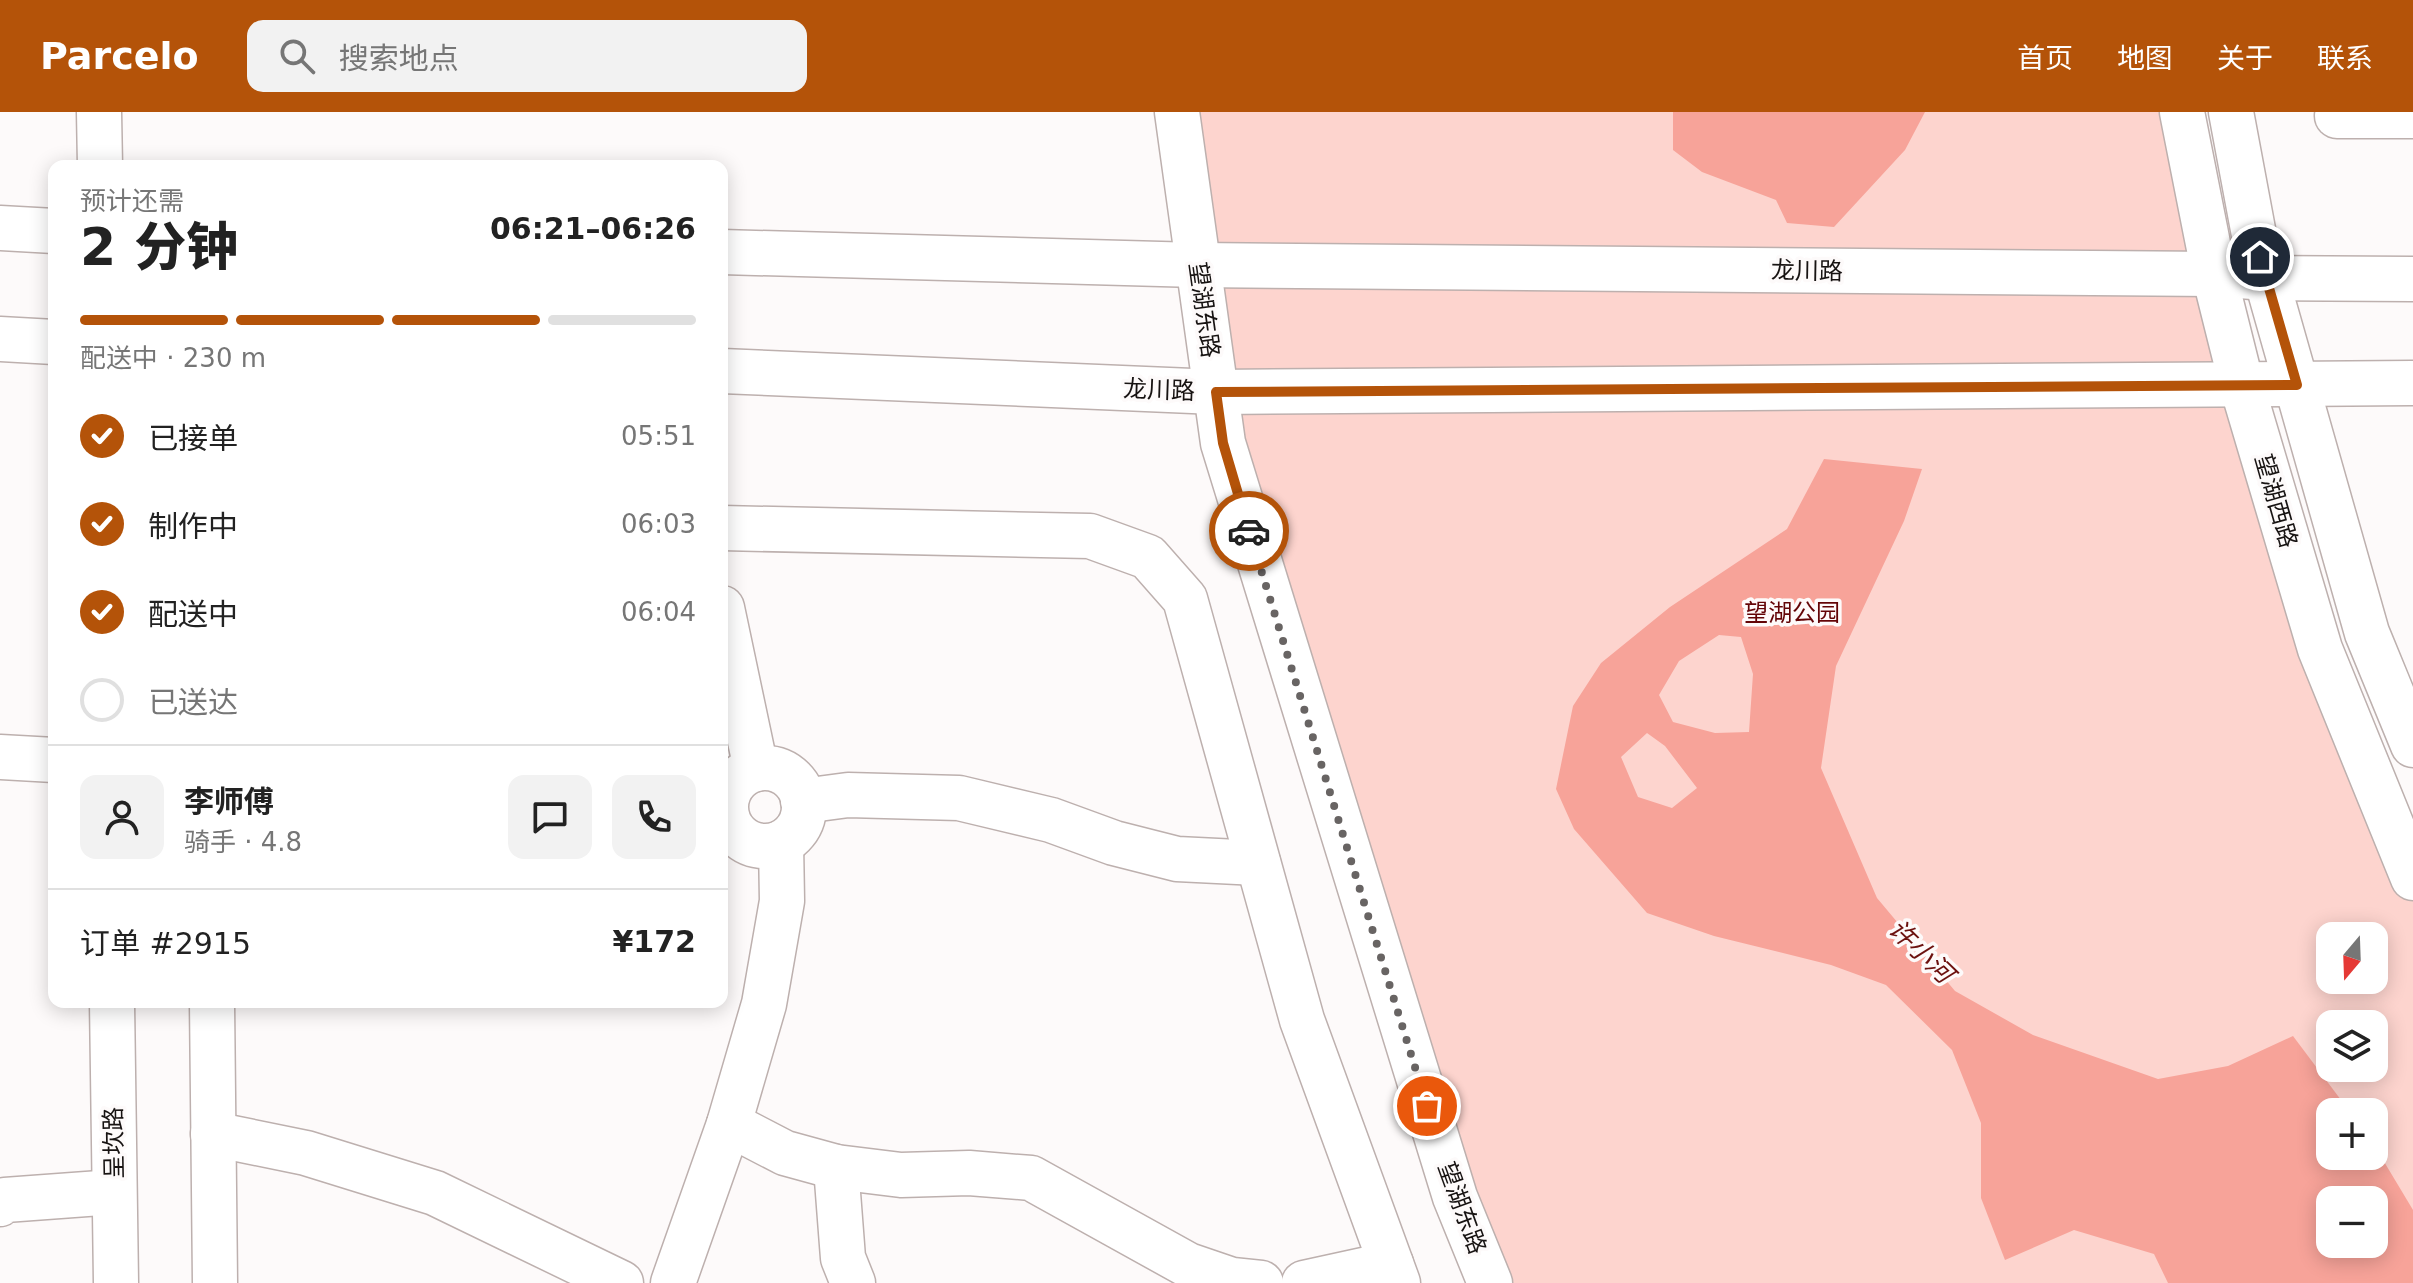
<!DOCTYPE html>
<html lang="zh">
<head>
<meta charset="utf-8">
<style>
	:root { --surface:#fff; --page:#f2f2f2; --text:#222; --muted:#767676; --line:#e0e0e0; --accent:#b45309 }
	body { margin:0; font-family:"DejaVu Sans","Noto Sans SC",sans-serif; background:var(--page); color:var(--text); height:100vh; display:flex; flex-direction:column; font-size:30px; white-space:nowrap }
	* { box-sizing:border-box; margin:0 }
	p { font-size:26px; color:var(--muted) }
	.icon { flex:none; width:44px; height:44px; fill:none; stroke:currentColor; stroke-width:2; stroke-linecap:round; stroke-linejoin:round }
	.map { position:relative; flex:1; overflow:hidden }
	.sheet { position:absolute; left:48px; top:48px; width:680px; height:848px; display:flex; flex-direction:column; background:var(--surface); border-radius:16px; box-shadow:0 4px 20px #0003 }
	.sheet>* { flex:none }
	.needle { width:52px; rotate:199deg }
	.controls { position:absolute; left:2316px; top:810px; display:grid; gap:16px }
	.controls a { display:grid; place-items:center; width:72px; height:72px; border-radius:16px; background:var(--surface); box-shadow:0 4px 20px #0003; font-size:40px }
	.pin { position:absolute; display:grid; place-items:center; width:68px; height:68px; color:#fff; margin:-34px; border:4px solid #fff; border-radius:50%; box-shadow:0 2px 8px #0007 }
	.courier { position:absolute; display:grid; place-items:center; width:80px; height:80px; margin:-40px; border:6px solid #b45309; border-radius:50%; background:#fff; color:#222; box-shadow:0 2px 10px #0007 }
	.head em { font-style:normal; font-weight:800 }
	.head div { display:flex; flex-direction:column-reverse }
	.head { display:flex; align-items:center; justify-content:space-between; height:136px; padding:0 32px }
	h1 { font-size:52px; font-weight:800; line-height:60px }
	.bar { display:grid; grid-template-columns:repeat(4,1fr); gap:12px 8px; align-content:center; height:96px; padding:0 32px }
	.bar i { height:10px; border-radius:6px; background:var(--line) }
	.bar .on { background:var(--accent) }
	.bar p { grid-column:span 4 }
	.line { display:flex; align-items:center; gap:20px; padding:0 32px; border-top:2px solid var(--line) }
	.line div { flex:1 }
	.round { display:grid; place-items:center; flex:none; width:84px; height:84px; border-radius:16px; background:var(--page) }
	ol { padding:0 32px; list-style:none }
	li { display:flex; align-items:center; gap:24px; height:88px }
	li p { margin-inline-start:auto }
	li .icon { padding:8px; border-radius:50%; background:var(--accent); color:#fff; stroke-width:4 }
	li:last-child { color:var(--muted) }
	li i { width:44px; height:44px; border:4px solid var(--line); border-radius:50% }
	header { display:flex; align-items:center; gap:48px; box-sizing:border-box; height:112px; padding:0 40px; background:var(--accent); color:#fff }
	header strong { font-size:38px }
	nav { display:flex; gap:44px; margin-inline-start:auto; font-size:28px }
	.search { width:560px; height:72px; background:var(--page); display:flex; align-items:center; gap:20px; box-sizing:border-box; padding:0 28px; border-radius:16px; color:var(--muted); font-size:30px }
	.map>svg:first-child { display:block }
	.green { fill:#fdd4ce; fill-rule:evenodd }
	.water { fill:#f7a399; fill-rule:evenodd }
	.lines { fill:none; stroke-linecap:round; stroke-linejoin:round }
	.minor-casing { stroke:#bdb0ae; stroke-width:47 }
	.highway-casing { stroke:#bdb0ae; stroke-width:47 }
	.minor { stroke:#fff; stroke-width:44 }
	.highway { stroke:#fff; stroke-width:44 }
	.done { stroke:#686463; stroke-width:8; stroke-dasharray:0 14.4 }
	.route { stroke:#b45309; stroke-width:10 }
	.labels { text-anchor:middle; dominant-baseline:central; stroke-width:7; stroke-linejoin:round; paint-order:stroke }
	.street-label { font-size:24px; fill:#171312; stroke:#fdfafa }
	.park-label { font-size:24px; fill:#630406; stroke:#fdfafa }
	.water-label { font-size:26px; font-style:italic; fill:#6c110f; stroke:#fdfafa }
</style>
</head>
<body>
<header>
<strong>Parcelo</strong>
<div class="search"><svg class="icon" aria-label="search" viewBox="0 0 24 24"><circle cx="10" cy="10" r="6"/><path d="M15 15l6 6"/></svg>搜索地点</div>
<nav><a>首页</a><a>地图</a><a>关于</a><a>联系</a></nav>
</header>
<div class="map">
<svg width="2413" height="1171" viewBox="0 0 2413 1171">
	<rect width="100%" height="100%" fill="#fdfafa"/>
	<path class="green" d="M1177,0H2182L2214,162L2413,766V1171H1490L1295,568ZM2330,824H2374V868H2330ZM2330,912H2374V956H2330ZM2330,1000H2374V1044H2330ZM2330,1088H2374V1132H2330Z"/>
	<g class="water">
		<path d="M1673,0H1925L1905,38L1834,115L1787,111L1776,88L1702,60L1673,38Z"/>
		<path d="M1824,347L1922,357L1904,409L1836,554L1821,656L1877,786L1955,879L2033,923L2158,967L2228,954L2293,924L2350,1000H2330V1044H2374V1033L2413,1098V1171H2168L2154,1142L2074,1118L2005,1148L1981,1086V1011L1952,938L1886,873L1831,853L1714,824L1647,801L1574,717L1556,677L1573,594L1601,551L1670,495L1787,417ZM1719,523L1741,525L1753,562L1749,620L1715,621L1673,610L1659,583L1679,549ZM1647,621L1665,634L1697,676L1672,696L1638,685L1621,645ZM2330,1088H2374V1132H2330Z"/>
	</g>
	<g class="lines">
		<defs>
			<g id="minor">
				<path d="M99,0L100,54"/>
				<path d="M1177,0L1223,331L1455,1085L1490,1171"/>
				<path d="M2182,0L2214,162L2242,274L2320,537L2413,766"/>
				<path d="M2231,0L2254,123L2367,521L2413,633"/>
				<path d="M2337,4H2413"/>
				<path d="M722,416L1090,424L1148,445L1185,487L1302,908L1398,1171"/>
				<path d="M722,496L756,657"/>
				<path d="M0,645L54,648"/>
				<circle cx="765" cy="695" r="39"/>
				<path d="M803,689L848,683L959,686L1051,708L1114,731L1177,747L1258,751"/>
				<path d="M112,890L116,1171"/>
				<path d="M212,890L215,1171"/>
				<path d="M729,1012L785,1041L836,1055L901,1063L969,1061L1031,1066L1188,1153L1232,1168L1261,1171"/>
				<path d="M213,1022L306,1041L435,1081L621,1171"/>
				<path d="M836,1055L843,1146L853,1171"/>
				<path d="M0,1092L5,1088L114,1080"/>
				<path d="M673,1171L729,1012L764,892L782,789L781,731"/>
				<path d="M1304,1171L1391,1152"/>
			</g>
			<g id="highway">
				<path d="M0,116L54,119"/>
				<path d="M722,140L1197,153L2214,162L2266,166L2413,167"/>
				<path d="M0,227L54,230"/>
				<path d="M722,259L1216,280L2413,271"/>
			</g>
		</defs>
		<use href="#minor" class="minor-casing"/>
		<use href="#highway" class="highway-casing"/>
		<use href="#minor" class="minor"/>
		<use href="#highway" class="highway"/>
	</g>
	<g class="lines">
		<path class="done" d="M1249,419L1427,994"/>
		<path class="route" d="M1249,419L1223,331L1216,280L2297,273L2260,145"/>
	</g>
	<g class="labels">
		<g class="street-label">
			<text transform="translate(1807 159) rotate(1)">龙川路</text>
			<text transform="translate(1204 198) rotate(82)">望湖东路</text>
			<text transform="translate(1159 278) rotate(2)">龙川路</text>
			<text transform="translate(2276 389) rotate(74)">望湖西路</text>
			<text transform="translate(114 1031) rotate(-91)">呈坎路</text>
			<text transform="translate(1462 1096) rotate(70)">望湖东路</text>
		</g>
		<g class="park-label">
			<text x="1792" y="501">望湖公园</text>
		</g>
		<g class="water-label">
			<text transform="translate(1921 839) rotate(44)">许小河</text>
		</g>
	</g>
</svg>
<div class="controls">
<a><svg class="needle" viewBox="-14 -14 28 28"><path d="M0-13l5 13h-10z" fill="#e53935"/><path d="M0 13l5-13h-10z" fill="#767676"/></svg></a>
<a><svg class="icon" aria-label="layers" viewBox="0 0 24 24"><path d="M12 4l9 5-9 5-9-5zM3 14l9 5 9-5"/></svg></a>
<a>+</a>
<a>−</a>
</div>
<div class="pin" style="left:1427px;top:994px;background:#ea580c"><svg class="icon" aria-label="bag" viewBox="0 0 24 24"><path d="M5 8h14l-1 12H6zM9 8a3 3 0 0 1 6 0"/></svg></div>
<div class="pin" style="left:2260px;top:145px;background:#1f2937"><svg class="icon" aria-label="home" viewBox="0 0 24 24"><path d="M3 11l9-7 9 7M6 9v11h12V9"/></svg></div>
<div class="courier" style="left:1249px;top:419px"><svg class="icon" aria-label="car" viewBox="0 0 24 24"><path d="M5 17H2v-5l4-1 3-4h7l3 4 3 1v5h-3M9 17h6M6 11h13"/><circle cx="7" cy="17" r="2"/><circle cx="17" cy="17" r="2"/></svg></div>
<section class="sheet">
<div class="head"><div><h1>2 分钟</h1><p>预计还需</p></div><em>06:21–06:26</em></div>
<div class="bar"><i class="on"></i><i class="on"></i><i class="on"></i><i></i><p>配送中 · 230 m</p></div>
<ol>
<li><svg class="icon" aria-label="check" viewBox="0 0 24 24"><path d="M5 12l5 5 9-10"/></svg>已接单<p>05:51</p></li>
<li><svg class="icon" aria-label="check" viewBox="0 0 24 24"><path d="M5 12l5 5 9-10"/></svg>制作中<p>06:03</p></li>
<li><svg class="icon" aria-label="check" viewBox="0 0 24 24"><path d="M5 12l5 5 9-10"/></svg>配送中<p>06:04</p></li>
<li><i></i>已送达</li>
</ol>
<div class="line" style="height:144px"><a class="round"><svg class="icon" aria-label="person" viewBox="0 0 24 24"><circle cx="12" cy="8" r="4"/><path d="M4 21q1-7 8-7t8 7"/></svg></a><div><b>李师傅</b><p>骑手 · 4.8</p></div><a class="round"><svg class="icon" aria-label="chat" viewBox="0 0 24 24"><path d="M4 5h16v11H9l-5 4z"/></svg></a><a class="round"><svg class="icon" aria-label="phone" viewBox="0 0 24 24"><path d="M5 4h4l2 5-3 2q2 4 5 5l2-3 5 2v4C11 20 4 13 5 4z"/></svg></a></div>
<div class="line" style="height:104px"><div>订单 #2915</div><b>¥172</b></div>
</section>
</div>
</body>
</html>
